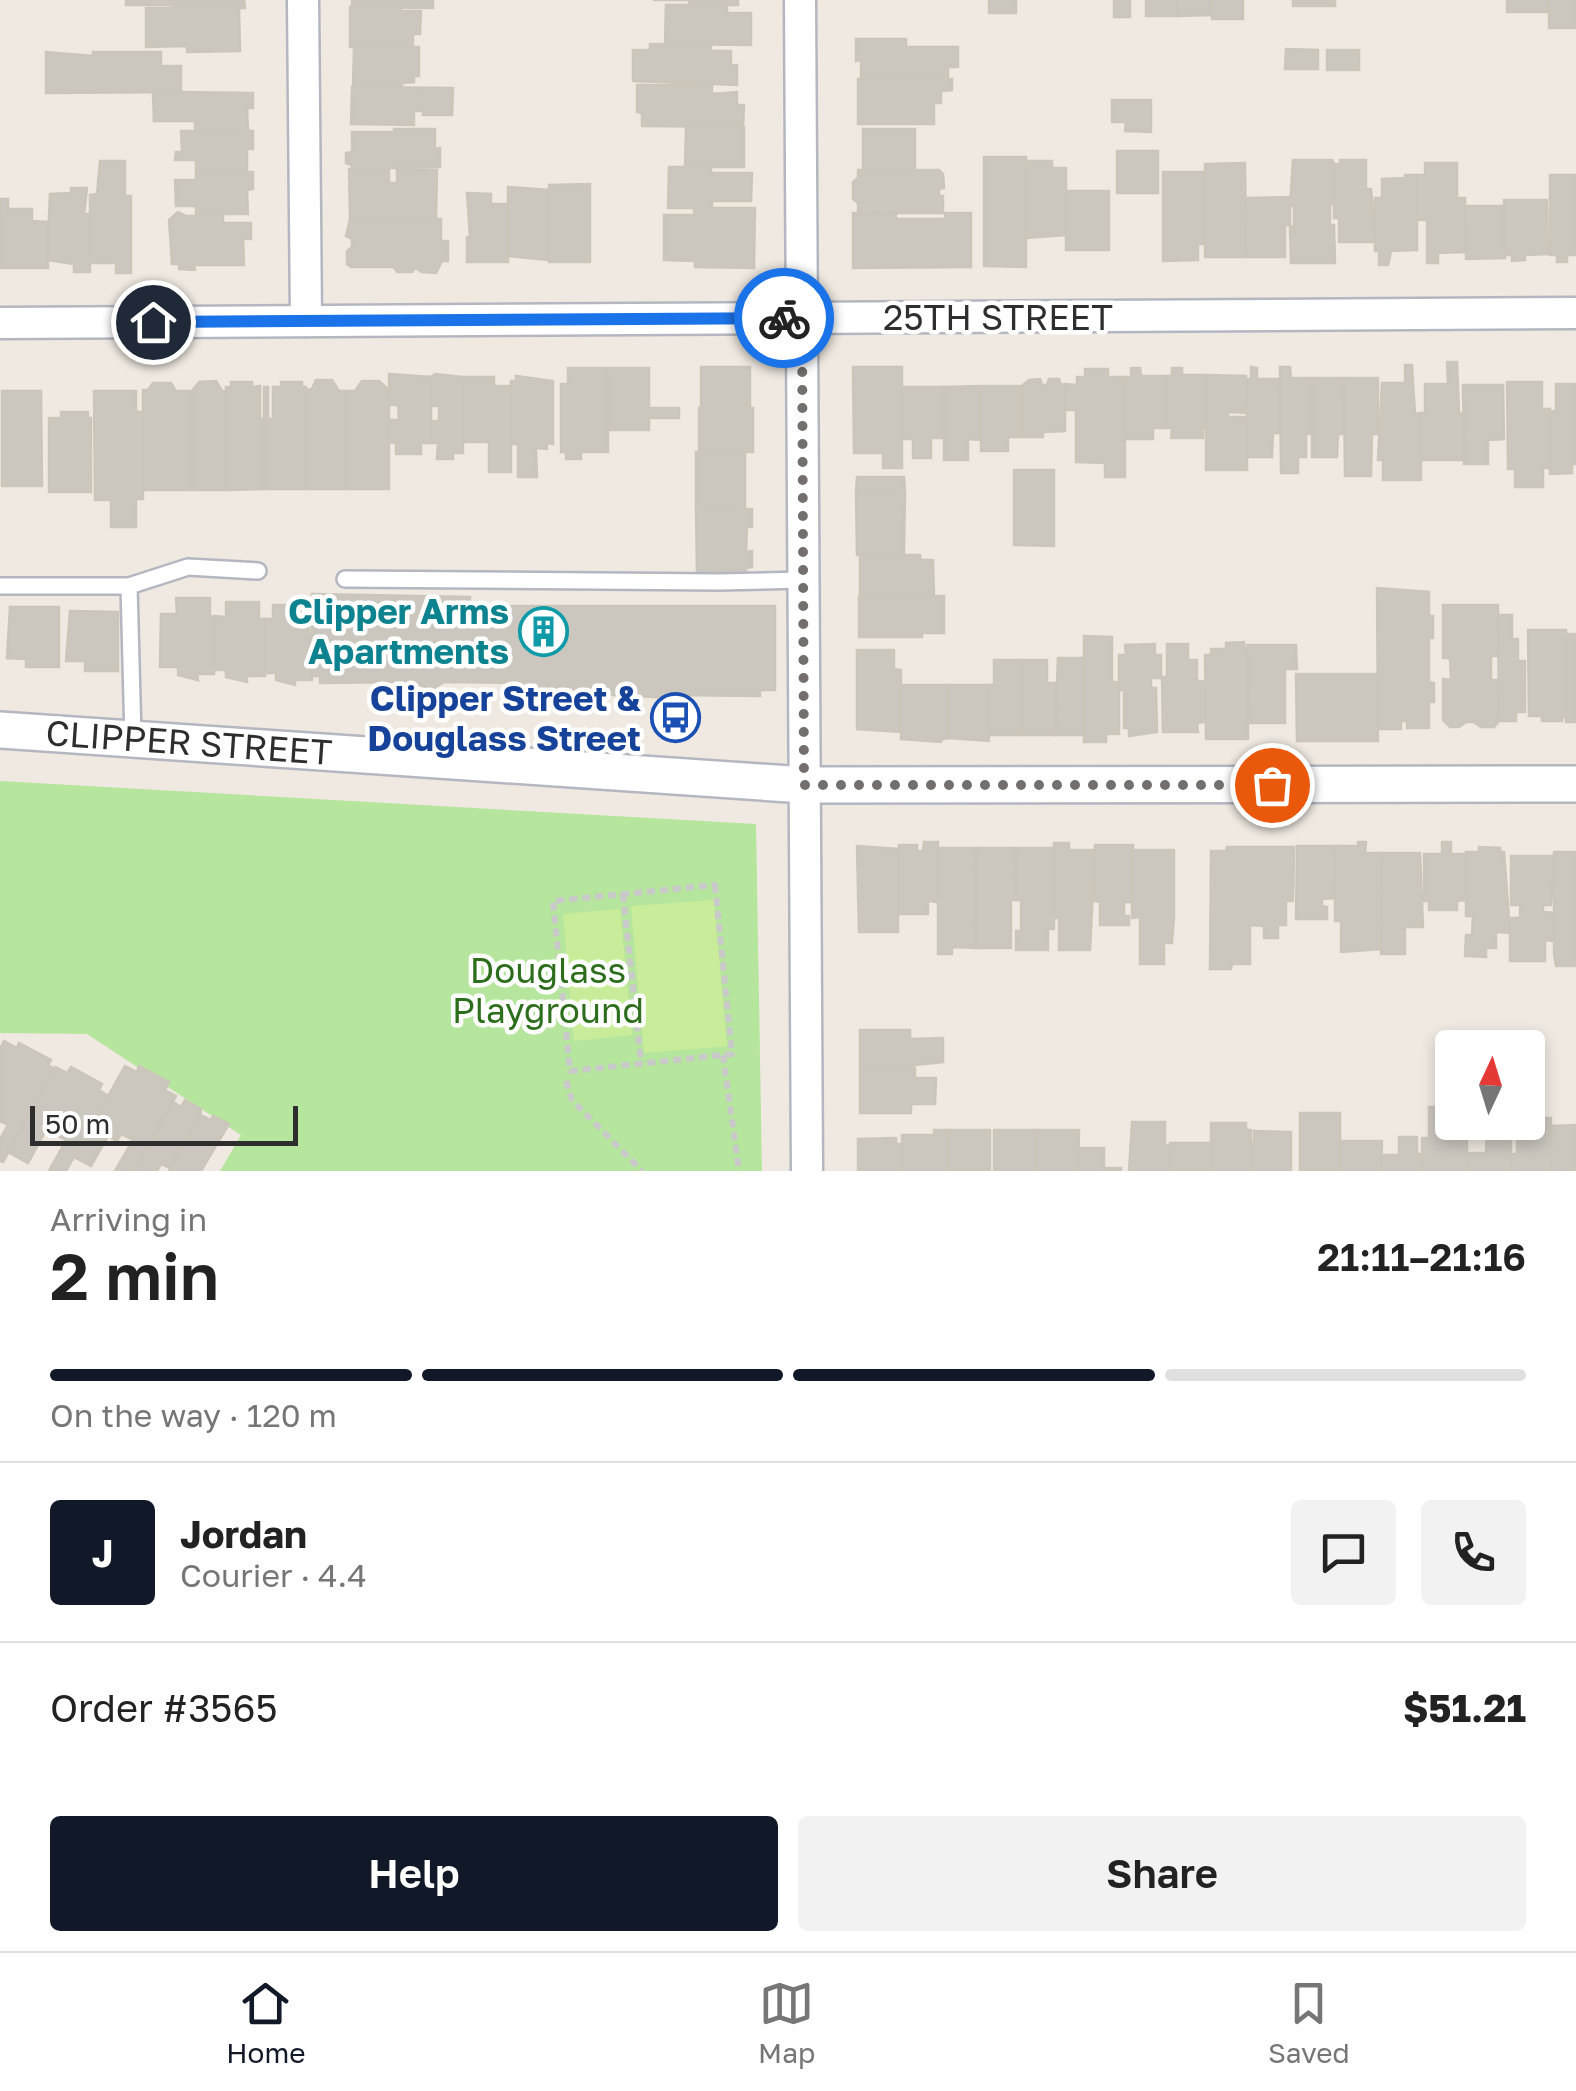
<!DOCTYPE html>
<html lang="en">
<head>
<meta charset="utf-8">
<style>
	:root { --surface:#fff; --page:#f2f2f2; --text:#222; --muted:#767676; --line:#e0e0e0; --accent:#111827 }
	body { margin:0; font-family:"Golos Text",sans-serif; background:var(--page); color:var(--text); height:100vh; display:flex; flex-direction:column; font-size:38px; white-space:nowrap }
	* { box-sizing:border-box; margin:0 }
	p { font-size:32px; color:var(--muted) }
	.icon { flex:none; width:55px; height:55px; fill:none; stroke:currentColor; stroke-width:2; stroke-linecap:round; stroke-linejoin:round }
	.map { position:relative; height:1171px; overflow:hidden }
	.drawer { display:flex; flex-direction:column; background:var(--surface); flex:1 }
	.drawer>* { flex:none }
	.needle { width:65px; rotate:4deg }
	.buttons { position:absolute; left:1435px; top:1030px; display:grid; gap:20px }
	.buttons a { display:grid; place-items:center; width:110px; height:110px; border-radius:10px; background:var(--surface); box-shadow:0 5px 15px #0003; font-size:50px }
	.scale { position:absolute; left:30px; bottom:25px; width:268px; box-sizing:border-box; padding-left:10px; border:5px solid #2e2e2e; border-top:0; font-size:28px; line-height:35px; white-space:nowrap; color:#2e2e2e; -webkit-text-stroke:8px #fff; paint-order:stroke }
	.pin { position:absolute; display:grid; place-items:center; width:85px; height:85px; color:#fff; margin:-42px; border:5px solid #fff; border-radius:50%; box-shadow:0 2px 10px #0007 }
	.courier { position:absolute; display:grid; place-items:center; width:100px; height:100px; margin:-50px; border:8px solid #1a73e8; border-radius:50%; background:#fff; color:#222; box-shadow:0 2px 12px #0007 }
	.overview em { font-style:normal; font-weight:600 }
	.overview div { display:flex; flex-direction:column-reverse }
	.overview { display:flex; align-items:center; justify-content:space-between; height:170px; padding:0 50px }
	h1 { font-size:65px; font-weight:600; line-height:75px }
	.bar { display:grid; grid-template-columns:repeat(4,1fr); gap:15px 10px; align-content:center; height:120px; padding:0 50px }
	.bar i { height:12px; border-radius:8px; background:var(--line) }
	.bar .selected { background:var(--accent) }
	.bar p { grid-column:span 4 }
	.line { display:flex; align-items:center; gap:25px; padding:0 50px; border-top:2px solid var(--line) }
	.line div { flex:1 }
	.round { display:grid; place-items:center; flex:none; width:105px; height:105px; border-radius:10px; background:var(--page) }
	.primary-button { display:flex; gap:20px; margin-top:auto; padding:20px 50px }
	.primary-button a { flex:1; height:115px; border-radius:10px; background:var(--accent); color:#fff; font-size:40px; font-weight:600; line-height:115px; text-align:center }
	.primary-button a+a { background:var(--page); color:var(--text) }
	.tab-bar { display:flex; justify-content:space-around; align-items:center; height:140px; border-top:2px solid var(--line); background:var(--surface); font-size:28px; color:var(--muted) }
	.tab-bar a { display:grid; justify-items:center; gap:5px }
	.tab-bar .selected { color:var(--accent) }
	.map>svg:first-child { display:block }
	.green { fill:#b6e59e }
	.pitch { fill:#c9ec9a }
	.building { fill:#cbc7bf; stroke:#cbc5ba; stroke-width:2.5 }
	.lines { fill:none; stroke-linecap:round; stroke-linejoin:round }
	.service-casing { stroke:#b4b7c1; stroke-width:20 }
	.minor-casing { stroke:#b4b7c1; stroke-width:35 }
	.tertiary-casing { stroke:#b4b7c1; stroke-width:40 }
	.path { stroke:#c9c9c9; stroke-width:6; stroke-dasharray:8 5; stroke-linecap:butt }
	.service { stroke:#fff; stroke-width:15 }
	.minor { stroke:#fff; stroke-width:30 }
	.tertiary { stroke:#fff; stroke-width:35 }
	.done { stroke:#726f6d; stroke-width:10; stroke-dasharray:0 18 }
	.route { stroke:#1a73e8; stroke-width:12 }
	.labels { text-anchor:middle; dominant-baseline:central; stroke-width:9; stroke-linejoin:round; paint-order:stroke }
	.street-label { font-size:35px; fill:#2e2e2e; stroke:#fff }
	.culture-label { font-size:35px; font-weight:bold; fill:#0d838f; stroke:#fff; text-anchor:end }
	.transit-label { font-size:35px; font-weight:bold; fill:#164399; stroke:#fff; text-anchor:end }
	.park-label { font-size:35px; fill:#2c6e1b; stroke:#fff }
</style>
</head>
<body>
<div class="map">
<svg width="1576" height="1171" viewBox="0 0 1576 1171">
	<rect width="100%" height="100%" fill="#efe9e1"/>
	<path class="green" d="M0,781L756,824L762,1171H220L241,1135L87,1034L0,1033Z"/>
	<g class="pitch">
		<path d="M714,900L727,1046L644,1053L631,906Z"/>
		<path d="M620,909L632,1035L574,1041L563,914Z"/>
	</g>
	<g class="building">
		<path d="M126,0H244L245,8L172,9V5H126Z"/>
		<path d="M352,0H433V8L352,7Z"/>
		<path d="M653,0H738V5H689V0Z"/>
		<rect x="989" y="0" width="27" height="13"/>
		<rect x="1114" y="0" width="16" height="17"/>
		<rect x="1146" y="0" width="31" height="16"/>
		<path d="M1177,0H1211V15L1177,16Z"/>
		<path d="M1211,0H1243V19H1212Z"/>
		<rect x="1293" y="0" width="42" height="6"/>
		<rect x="1507" y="0" width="42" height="12"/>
		<rect x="1549" y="0" width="27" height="28"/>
		<path d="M666,5H727V13H751V45L665,44Z"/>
		<path d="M350,7H401V11H421L420,34H413V47H350Z"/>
		<path d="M146,8H239L240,51L187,52V46L146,47Z"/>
		<path d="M856,39H906V47H958V67H948V79H861V60L856,61Z"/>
		<path d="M650,44L711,45V51H731V65H737V85L633,81V50H650Z"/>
		<path d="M354,47H419V76H414V82L402,83V88L353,87Z"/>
		<path d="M1286,49L1318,50V69H1285Z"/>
		<rect x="1327" y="50" width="32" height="20"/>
		<path d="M46,52L93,56V52H161V66H181V92L46,93Z"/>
		<path d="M858,79H952V90L941,91V103H934V124H858Z"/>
		<path d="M637,85H712V94L737,92V105H744L743,127L642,126V113L637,112Z"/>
		<path d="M352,87L453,88L452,115H423V111H414V125L351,124Z"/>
		<path d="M181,92L253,93V108H247L248,131L195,132V121H154L153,93Z"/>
		<path d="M1112,100H1151V132L1125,131L1126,122H1112Z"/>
		<path d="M686,126L744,127V167H685Z"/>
		<path d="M394,129H435V149L440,148V167L352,169V165L346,163V153L352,152V132H394Z"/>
		<rect x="863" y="129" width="52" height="41"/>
		<path d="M181,131H253V149H247V172H196V160H175L176,152H182Z"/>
		<rect x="1117" y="151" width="41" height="42"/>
		<path d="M984,157H1026V267L984,266Z"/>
		<path d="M1293,160H1332L1334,164V204H1330V225H1334L1335,263H1291L1290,226L1294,227V206H1290Z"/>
		<path d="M1340,160H1366V189H1371L1376,242H1339V218H1334V164H1340Z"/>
		<path d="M100,161H125V196H131V273H116V263H90V195L97,194Z"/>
		<path d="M1026,161H1052V168H1066V235L1026,238Z"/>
		<path d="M1245,163L1246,257H1205V164Z"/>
		<path d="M1425,163H1457V198H1465L1466,252L1438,253V263H1427V220H1417V175H1425Z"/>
		<path d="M669,167H711V173H752L751,201H712V208H668Z"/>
		<path d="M349,169H389V183H397V169L437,170L436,219H350Z"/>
		<path d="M858,170H939L943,174L944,188L939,189V196H943V213H858V203L853,199V182L858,178Z"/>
		<path d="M196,172H253V189L247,190L248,214H196V206H176L175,180H196Z"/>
		<path d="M1163,172H1205V244H1198V260L1163,261Z"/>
		<path d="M1405,175H1417V250L1391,251L1388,265H1379V251H1375V198H1382V179L1405,178Z"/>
		<path d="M1550,175H1576V255H1567V262H1557V255H1550Z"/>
		<path d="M590,184V262H549V185Z"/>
		<path d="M508,187L549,190V260L508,256Z"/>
		<path d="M71,188H87L84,214H90V272H74V264L47,260L50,194L71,193Z"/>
		<rect x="1066" y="191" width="43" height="59"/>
		<path d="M467,193L491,194V204H508V262H467V237H470Z"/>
		<path d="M1290,197V225H1285V257H1246V198Z"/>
		<path d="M0,199H8V209H32V221L47,222L48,268H0Z"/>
		<path d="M1504,200H1547L1548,254L1525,255V260L1512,261V255H1505Z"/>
		<path d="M1466,206H1504L1505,258L1466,259Z"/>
		<path d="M694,208H755L754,268L695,267V261L664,260V215H694Z"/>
		<path d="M178,212L186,216H223V223H251V239H243L244,265H194L195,270L179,269V264H172L169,220Z"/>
		<path d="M853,213L896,214V219H945V213H971V267L853,268Z"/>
		<path d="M350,219H441V241H448V261H442L436,273L422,272L415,268L412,272H397L394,267H351L347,264V251L352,247V239L346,236Z"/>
		<path d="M1447,362H1457L1459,413L1464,414V460H1421V413H1425V384H1448Z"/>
		<path d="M1405,365H1412L1415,414L1421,413V480H1383V460H1378L1382,383H1405Z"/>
		<rect x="701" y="367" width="49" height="41"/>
		<path d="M853,367H902V468H883V453H854Z"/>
		<path d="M1251,367L1257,368V379H1280L1281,433H1273L1272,457H1247V379H1251Z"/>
		<path d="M1280,367H1290L1291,378H1312V434H1306V457H1298V473H1281Z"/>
		<path d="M568,368H608V452H581V459H566V452H561V384H568Z"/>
		<path d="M608,368H649V408H679V418H649V430H608Z"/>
		<path d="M1131,368H1140L1141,376H1166V428H1153V439H1125V377H1131Z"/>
		<path d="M1172,368H1182V375H1206V428H1203V438H1171L1172,428H1166V376H1172Z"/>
		<path d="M1085,369H1108V377H1125V477H1105V463L1076,462V410H1065V384L1077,385V377H1085Z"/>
		<path d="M389,374L431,377V443H421V454H396V443L389,442V420H399L398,405H389Z"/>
		<path d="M435,374L463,377V453H453V459H437L438,443H431V421H439V406H431V377Z"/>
		<path d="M1206,375L1246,376L1247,413L1228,412V417H1247V470H1206Z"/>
		<path d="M516,376L553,381V444L547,443V449L536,448L537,477H518V444H511V381H516Z"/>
		<path d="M463,377H494V386H511V472H489V442H463Z"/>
		<path d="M1312,378H1344V434H1338L1337,457H1312Z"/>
		<path d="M1344,378H1378V434H1372L1371,476H1345Z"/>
		<path d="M1040,379L1042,385H1047L1049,379H1059L1061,385L1065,384V431L1043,432V437H1023V385L1029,380Z"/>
		<path d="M316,380H332L339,391H346V489H306V390L312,389Z"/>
		<path d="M216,381L222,391H226V490H192V391L199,382Z"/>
		<path d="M362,381H379L389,390V489H346V391H355Z"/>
		<path d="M231,382H252V387L260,386V419H264V489L226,490V387H231Z"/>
		<path d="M281,382H302V387H306V489H264V387H268V419H273V387H281Z"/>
		<path d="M1507,382H1542V409H1550V468H1543V487H1515V469H1508Z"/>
		<path d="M153,383H171L176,391H192V490H143V390H148Z"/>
		<path d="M1556,384H1576V464H1572V473L1550,474V411L1556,412Z"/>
		<path d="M1463,385H1503L1504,439L1488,440V464H1464Z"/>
		<path d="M981,386V440L968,439V460H944V387Z"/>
		<path d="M981,386H1021V437H1008V451H981Z"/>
		<path d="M902,387H944V438H931V458H913V439H902Z"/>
		<path d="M2,391H41L42,486H2Z"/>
		<path d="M94,391H136V412H143V499H136V527H111V500H95Z"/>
		<rect x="699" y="408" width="54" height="44"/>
		<path d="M61,412H88V418H91V492H49V418H61Z"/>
		<rect x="696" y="452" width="49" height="57"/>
		<path d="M1014,470H1054V546L1014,545Z"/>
		<path d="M857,477H904L905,493H856Z"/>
		<path d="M856,493H905L904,555H857Z"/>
		<path d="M696,509H752V527H747L746,552L752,551V567L746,568V573L697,574Z"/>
		<path d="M860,555H920L921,560H933L934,597H860Z"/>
		<path d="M1377,588L1429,592V616H1433V638H1429V682L1434,683V702H1429V728H1407V721H1401V729H1378Z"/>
		<path d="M312,594L470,597V606H775V690H760V696L674,695V698L573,693L574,687L523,689V683L444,682L435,688L423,687L415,682L320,683V676H312Z"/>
		<path d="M944,596V633H922V637H859V597Z"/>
		<path d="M176,598H210V617L214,616V674H197L198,680L178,675V667H160L161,614H177Z"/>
		<path d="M226,602H259V619H265V676H247V682L226,677V670H214V616L226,617Z"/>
		<path d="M273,605H308L312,680H295V685L276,680V673H265V619H273Z"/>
		<path d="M1443,605H1498V656H1491V680H1499V721L1494,727H1481L1474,722H1466L1459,727H1450L1443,720V679L1451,680L1450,658H1443Z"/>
		<path d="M10,607H59V667H26V659L7,658Z"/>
		<path d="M70,611L118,612V671H85V661H66Z"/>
		<path d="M1498,615H1512V639H1518V661H1525V712H1516V721H1499Z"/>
		<path d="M1528,630H1566V717H1562V721H1542V716H1529Z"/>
		<rect x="1566" y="634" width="10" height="88"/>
		<path d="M1084,636L1112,637V682H1119V734H1106V742H1084Z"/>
		<path d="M1244,642V649L1248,648V739H1206L1205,655H1211V649H1226V643Z"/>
		<path d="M1155,644V655H1161V678H1151V688H1156L1157,732L1129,736V728H1124V690H1119V655H1126L1125,645Z"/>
		<path d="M1167,644H1188V660H1197V681H1205V722L1197,723L1198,732H1163L1162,677H1167Z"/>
		<path d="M1247,645H1296L1297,669H1285V723H1248Z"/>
		<path d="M857,650H894V669L901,670V732L857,729Z"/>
		<path d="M1058,658H1084V735H1055Z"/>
		<path d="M994,660H1022V735H989V685H994Z"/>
		<path d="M1022,660H1047V683H1055V735H1022Z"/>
		<path d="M1296,674H1377L1378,741H1297Z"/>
		<path d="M901,685H948L949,738L942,739L941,742L901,739Z"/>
		<path d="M948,685H989V741L949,738Z"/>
		<path d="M924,842H938V902L928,901V914H899V845H917V851H923Z"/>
		<path d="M1358,842H1366L1365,853H1382V949L1341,952V921H1335V846H1358Z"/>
		<path d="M1442,842H1451V854H1466V900L1457,901V910H1429V901H1424V854H1442Z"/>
		<path d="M1054,843H1069V850H1095L1090,950H1059V918H1054Z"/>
		<path d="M1095,845H1133L1132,902H1124V916H1129V925H1100V902L1095,901Z"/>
		<path d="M857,846L898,849V932H859Z"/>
		<path d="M1297,846H1335L1334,898L1322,899V906L1327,907V919H1296Z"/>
		<path d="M1227,847H1294L1293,901H1286V925H1278V938H1264V926L1250,925V964H1232L1231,969H1210L1211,851H1226Z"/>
		<path d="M1479,847L1500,848V852H1504L1510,933L1496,932V948H1486V957L1465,956L1466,935H1472L1473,916H1466V852H1479Z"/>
		<path d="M938,848H977L976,948L952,947V954H938Z"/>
		<path d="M977,848H1016L1017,900H1011V948H976Z"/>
		<path d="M1016,848H1054V929H1048V950H1016V931H1021V900H1017Z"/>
		<path d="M1132,850H1174V917L1172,943H1164V964H1140V917L1132,918Z"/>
		<path d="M1554,852H1576V966H1556L1554,954Z"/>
		<path d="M1382,853H1420L1423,927H1405V954H1381Z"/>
		<path d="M1511,856H1555L1551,905H1543V912L1554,913V941L1545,940V961H1510V918H1520V905H1511Z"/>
		<path d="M860,1030H910V1039L943,1038V1062L914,1065L915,1070L860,1071Z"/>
		<path d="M4,1041L17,1048L19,1043L51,1060L48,1065L55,1069L3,1162L0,1161V1139L8,1125L0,1121V1049Z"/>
		<path d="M125,1066L137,1072L139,1066L169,1082L165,1090L176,1096L134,1171H115L133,1140L121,1134L117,1141L108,1136L91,1166L74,1157Z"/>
		<path d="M56,1067L67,1073L71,1067L102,1084L99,1090L108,1096L66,1171H49L66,1140L46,1130L28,1163L8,1152Z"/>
		<path d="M915,1070V1078H936L935,1104H911V1113H860V1071Z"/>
		<path d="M1528,1086H1542V1118H1551V1171H1511V1154H1517V1122H1528Z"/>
		<path d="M185,1100L201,1109L200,1115L170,1168L161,1164L157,1171H134L173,1102L181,1107Z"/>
		<path d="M1429,1107H1452V1122H1467V1171H1422V1138H1429Z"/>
		<rect x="1300" y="1113" width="40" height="58"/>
		<path d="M200,1115L211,1120L213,1116L229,1124L201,1171H169Z"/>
		<path d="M1132,1122H1165V1145L1170,1146V1171H1129Z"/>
		<path d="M1487,1122H1511V1171H1467V1153H1486Z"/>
		<path d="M1211,1123H1246V1130H1251V1171H1211Z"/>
		<path d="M1576,1125V1171H1551V1126Z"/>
		<path d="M934,1130H948V1171H902V1135H934Z"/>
		<rect x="948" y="1130" width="42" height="41"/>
		<path d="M994,1130H1037L1036,1171H994Z"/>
		<path d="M1037,1130H1079L1078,1171H1036Z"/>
		<path d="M1254,1131L1291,1132V1171H1251V1143H1254Z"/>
		<path d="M1399,1137H1417V1154H1422V1171H1381L1382,1155H1399Z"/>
		<path d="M896,1138V1144H902V1171H858V1139Z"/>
		<path d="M1340,1141H1382L1381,1171H1340Z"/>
		<rect x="1170" y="1143" width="41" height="28"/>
		<path d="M1078,1148H1104V1168H1121V1171H1078Z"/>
	</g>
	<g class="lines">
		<defs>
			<g id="service">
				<path d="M345,579L719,582L803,580"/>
				<path d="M0,586H129"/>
				<path d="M133,738L129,586L188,567L258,571"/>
			</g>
			<g id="minor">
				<path d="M303,0L306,321"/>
				<path d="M800,0L807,1171"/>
				<path d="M0,323L1576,313"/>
			</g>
			<path id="tertiary" d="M0,730L804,785L1576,784"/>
		</defs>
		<use href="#service" class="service-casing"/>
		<use href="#minor" class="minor-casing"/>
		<use href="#tertiary" class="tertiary-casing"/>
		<g class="path">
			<path d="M715,885L732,1054L570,1071L553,901Z"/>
			<path d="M623,894L641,1063"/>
			<path d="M723,1055L739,1171"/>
			<path d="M566,1081L572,1100L642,1171"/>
		</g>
		<use href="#service" class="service"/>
		<use href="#minor" class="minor"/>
		<use href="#tertiary" class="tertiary"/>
	</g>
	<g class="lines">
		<path class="done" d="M784,318H802L804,785H1272"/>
		<path class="route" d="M153,322L784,318"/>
	</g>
	<defs>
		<symbol id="building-ring" viewBox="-11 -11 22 22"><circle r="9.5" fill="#fff" stroke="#0f9aa8" stroke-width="1.5"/><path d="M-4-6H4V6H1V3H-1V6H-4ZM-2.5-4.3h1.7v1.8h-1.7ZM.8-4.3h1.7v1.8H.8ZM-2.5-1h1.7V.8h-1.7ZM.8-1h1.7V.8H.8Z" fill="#0f9aa8"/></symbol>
		<symbol id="bus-ring" viewBox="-11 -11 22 22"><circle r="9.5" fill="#fff" stroke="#1a4fb4" stroke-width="1.5"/><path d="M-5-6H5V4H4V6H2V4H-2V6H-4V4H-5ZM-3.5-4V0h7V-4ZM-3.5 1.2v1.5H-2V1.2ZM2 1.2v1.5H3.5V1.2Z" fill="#1a4fb4"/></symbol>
	</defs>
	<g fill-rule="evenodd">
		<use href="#building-ring" x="516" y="604" width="55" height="55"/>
		<use href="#bus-ring" x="648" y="690" width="55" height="55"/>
	</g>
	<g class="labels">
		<g class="street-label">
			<text x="998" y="317">25TH STREET</text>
			<text transform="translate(189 742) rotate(4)">CLIPPER STREET</text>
		</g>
		<g class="culture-label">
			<text x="509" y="611">Clipper Arms<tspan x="509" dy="40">Apartments</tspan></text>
		</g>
		<g class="transit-label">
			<text x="641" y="698">Clipper Street &amp;<tspan x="641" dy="40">Douglass Street</tspan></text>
		</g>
		<g class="park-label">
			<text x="548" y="970">Douglass<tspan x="548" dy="40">Playground</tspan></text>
		</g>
	</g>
</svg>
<div class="buttons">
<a><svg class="needle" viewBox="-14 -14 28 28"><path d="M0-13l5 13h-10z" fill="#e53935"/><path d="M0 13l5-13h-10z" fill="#767676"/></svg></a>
</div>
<div class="scale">50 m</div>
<div class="pin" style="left:1272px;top:785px;background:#ea580c"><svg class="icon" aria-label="bag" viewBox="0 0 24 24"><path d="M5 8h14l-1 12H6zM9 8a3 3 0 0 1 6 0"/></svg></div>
<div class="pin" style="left:153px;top:322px;background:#1f2937"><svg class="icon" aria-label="home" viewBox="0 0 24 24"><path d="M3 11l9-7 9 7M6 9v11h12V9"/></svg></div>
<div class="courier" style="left:784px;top:318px"><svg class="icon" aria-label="bike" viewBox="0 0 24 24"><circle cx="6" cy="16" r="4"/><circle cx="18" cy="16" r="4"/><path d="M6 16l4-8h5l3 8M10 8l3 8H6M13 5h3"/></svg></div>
</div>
<section class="drawer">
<div class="overview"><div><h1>2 min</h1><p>Arriving in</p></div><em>21:11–21:16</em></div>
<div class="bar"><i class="selected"></i><i class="selected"></i><i class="selected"></i><i></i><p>On the way · 120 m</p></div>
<div class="line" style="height:180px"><b class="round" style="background:var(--accent);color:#fff">J</b><div><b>Jordan</b><p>Courier · 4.4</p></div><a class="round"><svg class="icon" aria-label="chat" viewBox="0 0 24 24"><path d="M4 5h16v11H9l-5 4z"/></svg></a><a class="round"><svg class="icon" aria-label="phone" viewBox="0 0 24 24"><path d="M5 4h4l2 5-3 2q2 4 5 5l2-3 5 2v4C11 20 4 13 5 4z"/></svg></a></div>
<div class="line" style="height:130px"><div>Order #3565</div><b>$51.21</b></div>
<div class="primary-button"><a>Help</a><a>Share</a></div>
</section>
<nav class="tab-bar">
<a class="selected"><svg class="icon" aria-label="home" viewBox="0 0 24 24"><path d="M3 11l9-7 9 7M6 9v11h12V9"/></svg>Home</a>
<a><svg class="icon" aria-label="map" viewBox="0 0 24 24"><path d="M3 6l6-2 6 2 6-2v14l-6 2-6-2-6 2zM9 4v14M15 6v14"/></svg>Map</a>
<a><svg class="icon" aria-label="saved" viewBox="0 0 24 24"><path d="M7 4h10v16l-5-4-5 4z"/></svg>Saved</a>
</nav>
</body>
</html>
